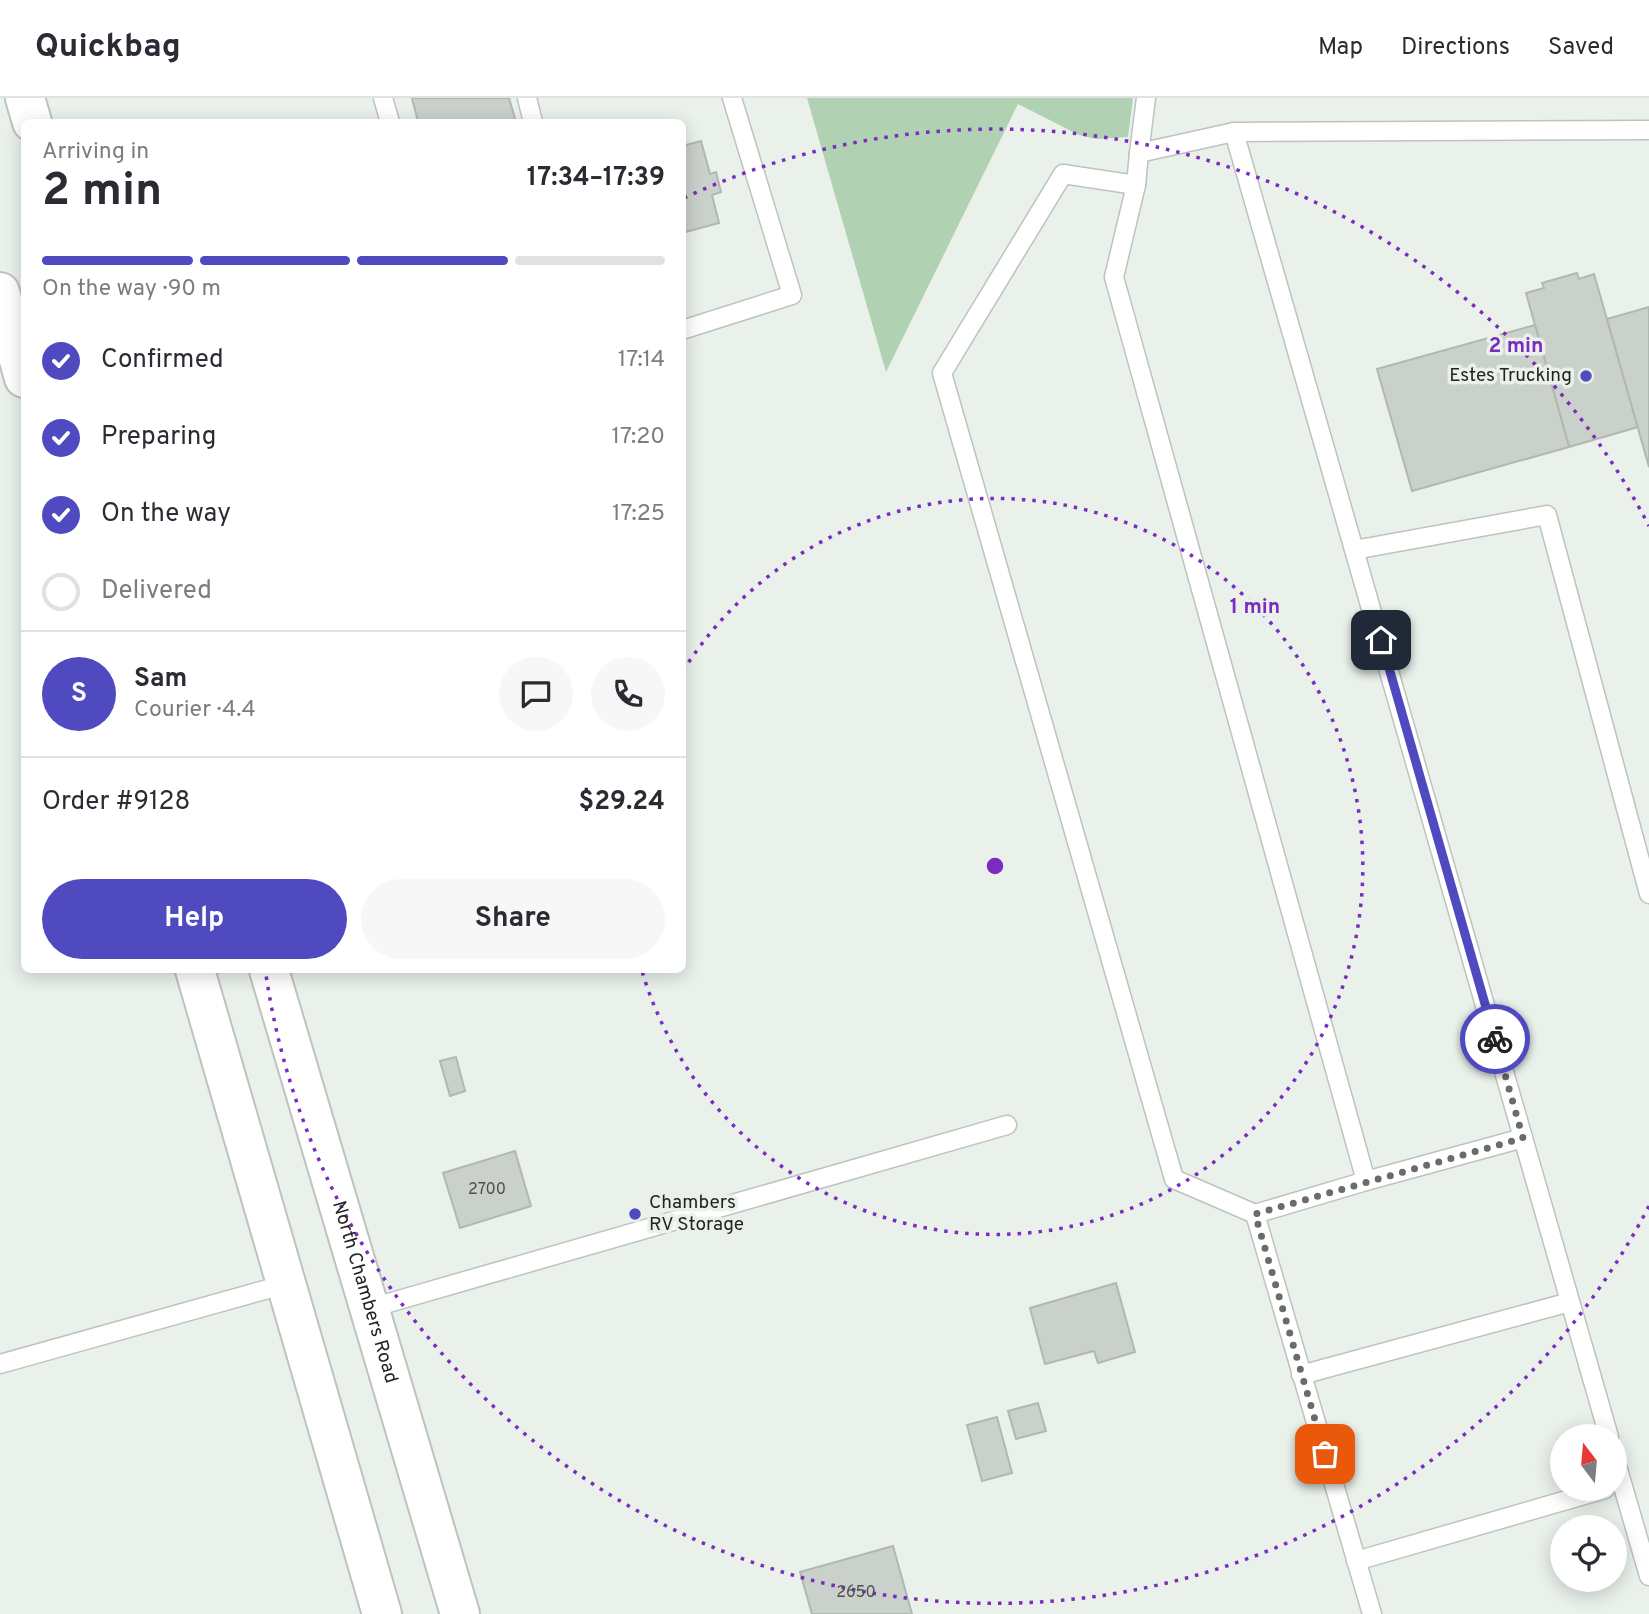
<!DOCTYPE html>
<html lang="en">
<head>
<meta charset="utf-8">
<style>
	:root { --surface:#fff; --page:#f7f7f7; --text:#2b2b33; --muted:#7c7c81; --line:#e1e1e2; --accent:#4f4ac0 }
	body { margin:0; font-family:Overpass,sans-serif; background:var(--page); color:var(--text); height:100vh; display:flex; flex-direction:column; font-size:26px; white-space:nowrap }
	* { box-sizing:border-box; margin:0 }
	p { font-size:23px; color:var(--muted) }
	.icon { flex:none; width:38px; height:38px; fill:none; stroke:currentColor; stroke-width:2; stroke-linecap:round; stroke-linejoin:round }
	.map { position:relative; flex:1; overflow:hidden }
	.panel { position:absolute; left:21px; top:21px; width:665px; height:854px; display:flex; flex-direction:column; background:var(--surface); border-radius:10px; box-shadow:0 4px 18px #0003 }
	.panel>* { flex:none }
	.needle { width:46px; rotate:344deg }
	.tools { position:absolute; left:1550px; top:1326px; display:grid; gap:14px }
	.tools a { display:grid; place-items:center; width:77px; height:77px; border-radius:50%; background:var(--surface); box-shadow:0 4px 18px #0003; font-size:35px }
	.pin { position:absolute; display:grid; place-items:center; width:60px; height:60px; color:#fff; margin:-30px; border-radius:14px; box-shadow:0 4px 10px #0006 }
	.courier { position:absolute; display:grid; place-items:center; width:70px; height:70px; margin:-35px; border:5px solid #4f4ac0; border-radius:50%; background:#fff; color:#222; box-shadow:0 2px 9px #0007 }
	.summary em { font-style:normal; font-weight:700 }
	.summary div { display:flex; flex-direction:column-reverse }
	.summary { display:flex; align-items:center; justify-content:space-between; height:119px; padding:0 21px }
	h1 { font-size:46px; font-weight:700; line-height:52px }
	.bar { display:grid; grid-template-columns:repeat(4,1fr); gap:10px 7px; align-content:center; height:84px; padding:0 21px }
	.bar i { height:9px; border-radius:5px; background:var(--line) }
	.bar .current { background:var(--accent) }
	.bar p { grid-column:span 4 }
	.line { display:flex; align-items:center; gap:18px; padding:0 21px; border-top:2px solid var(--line) }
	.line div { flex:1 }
	.round { display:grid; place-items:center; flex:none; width:74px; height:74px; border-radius:37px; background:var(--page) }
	ol { padding:0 21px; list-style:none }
	li { display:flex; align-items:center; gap:21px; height:77px }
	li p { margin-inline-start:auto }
	li .icon { padding:7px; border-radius:50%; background:var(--accent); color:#fff; stroke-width:4 }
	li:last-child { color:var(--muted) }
	li i { width:38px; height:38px; border:4px solid var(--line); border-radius:50% }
	.primary-button { display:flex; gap:14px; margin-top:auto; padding:14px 21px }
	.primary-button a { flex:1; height:80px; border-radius:42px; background:var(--accent); color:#fff; font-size:28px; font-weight:700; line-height:80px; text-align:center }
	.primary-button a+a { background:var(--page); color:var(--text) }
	header { display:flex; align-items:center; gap:42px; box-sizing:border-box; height:98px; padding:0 35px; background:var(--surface); border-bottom:2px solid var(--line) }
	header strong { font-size:33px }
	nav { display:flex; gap:38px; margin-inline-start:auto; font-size:24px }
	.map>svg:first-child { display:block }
	.green { fill:#b0d1b2 }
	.building { fill:#cad0ca; stroke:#b1b7b2; stroke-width:2 }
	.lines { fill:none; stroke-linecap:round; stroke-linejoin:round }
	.service-casing { stroke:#bdc3be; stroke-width:21 }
	.secondary-casing { stroke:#bdc3be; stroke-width:42 }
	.service { stroke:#fff; stroke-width:18 }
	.secondary { stroke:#fff; stroke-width:38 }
	.done { stroke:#696c69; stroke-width:7; stroke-dasharray:0 12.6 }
	.route { stroke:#4f4ac0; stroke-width:9 }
	.ring { fill:none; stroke:#7b2cbf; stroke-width:3.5; stroke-dasharray:3.5 7 }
	.poi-dot { fill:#4f4ac0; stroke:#eaf1eb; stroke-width:2.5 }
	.labels { text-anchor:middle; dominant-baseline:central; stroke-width:7; stroke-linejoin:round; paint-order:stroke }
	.number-label { font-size:16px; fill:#4d504d }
	.poi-label { font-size:19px; fill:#232523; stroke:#eaf1eb; text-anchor:end }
	.street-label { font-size:19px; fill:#232523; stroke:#eaf1eb }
	.centre { fill:#7b2cbf; stroke:#eaf1eb; stroke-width:3.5 }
	.ring-label { font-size:21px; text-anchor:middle; font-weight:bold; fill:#7b2cbf; stroke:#eaf1eb; stroke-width:7; stroke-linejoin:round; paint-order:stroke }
</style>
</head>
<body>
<header>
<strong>Quickbag</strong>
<nav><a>Map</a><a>Directions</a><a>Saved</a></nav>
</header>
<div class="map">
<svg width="1649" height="1516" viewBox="0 0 1649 1516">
	<rect width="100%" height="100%" fill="#eaf1eb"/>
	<path class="green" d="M807,0H1133L1128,39L1096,41L1079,37L1018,6L886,274Z"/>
	<g class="building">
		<path d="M412,0H509L516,24H418Z"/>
		<path d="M701,43L710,76L716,74L721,94L712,97L719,125L682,135V48Z"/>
		<path d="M1577,175L1579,181L1594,176L1638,329L1569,349L1526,195L1544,190L1542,185Z"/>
		<path d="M1649,209V369L1607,221Z"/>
		<path d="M1535,227L1569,349L1412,393L1377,271Z"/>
		<path d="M456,959L465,993L450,998L440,963Z"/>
		<path d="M515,1053L531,1108L460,1130L443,1075Z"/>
		<path d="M1116,1185L1135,1254L1098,1265L1094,1253L1045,1266L1030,1210Z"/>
		<path d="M1038,1305L1046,1333L1016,1341L1008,1313Z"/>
		<path d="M997,1319L1012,1375L982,1383L967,1327Z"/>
		<path d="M893,1448L912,1516H812L800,1474Z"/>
	</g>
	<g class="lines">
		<defs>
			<g id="service">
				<path d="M383,0L390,24"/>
				<path d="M527,0L533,24"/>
				<path d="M1146,0L1139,55L1234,34L1649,32"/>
				<path d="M1234,34L1609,1339"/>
				<path d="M1139,55L1136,87L1114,179L1366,1083L1523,1040"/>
				<path d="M1136,87L1063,76L942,275L1174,1081L1255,1116L1366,1083"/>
				<path d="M682,232L792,197L732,0"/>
				<path d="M1354,452L1547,417L1649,796"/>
				<path d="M1255,1116L1372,1516"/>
				<path d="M371,1210L1007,1027"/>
				<path d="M0,1266L286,1186"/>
				<path d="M1301,1277L1570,1204"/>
				<path d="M1615,1361L1649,1478"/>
				<path d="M1356,1463L1605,1391"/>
			</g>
			<g id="secondary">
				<path d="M25,0L32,24"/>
				<path d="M0,194L24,280"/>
				<path d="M195,872L382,1516"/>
				<path id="s1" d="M269,872L460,1516"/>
			</g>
		</defs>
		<use href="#service" class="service-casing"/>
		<use href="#secondary" class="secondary-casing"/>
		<use href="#service" class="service"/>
		<use href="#secondary" class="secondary"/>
	</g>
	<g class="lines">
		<path class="done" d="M1325,1356L1255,1116L1523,1040L1495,941"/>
		<path class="route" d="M1381,542L1495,941"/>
	</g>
	<g class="ring">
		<path d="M683 573A368 368 0 1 1 642 873"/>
		<path d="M1649 1108A737 737 0 0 1 266 877M684 100A737 737 0 0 1 1649 428"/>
	</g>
	<g class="poi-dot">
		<circle cx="1586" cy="278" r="7"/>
		<circle cx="635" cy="1116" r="7"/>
	</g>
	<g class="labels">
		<g class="number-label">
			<text x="487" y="1092">2700</text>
			<text x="856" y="1495">2650</text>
		</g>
		<g class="poi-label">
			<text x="1572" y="278">Estes Trucking</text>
			<text x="649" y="1105" text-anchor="start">Chambers<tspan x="649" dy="22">RV Storage</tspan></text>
		</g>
		<g class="street-label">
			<text stroke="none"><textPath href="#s1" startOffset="336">North Chambers Road</textPath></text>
		</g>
	</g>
	<circle cx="995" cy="768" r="10" class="centre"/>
	<g class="ring-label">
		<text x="1516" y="254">2 min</text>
		<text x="1255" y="515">1 min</text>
	</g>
</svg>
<div class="tools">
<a><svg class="needle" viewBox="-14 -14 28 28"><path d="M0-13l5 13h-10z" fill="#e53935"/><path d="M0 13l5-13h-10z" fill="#7c7c81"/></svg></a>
<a><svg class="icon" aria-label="locate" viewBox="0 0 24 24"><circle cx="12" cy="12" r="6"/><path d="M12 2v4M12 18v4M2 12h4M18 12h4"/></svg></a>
</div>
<div class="pin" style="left:1325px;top:1356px;background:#ea580c"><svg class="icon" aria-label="bag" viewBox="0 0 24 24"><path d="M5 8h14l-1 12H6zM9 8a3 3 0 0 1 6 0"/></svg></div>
<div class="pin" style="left:1381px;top:542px;background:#1f2937"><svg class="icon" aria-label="home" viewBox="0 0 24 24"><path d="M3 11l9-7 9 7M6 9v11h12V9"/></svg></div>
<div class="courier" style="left:1495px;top:941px"><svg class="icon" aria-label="bike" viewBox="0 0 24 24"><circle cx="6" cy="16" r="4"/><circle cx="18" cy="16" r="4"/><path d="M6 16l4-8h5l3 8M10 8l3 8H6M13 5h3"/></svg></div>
<section class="panel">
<div class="summary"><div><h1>2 min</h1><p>Arriving in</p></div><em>17:34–17:39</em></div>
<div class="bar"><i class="current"></i><i class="current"></i><i class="current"></i><i></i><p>On the way · 90 m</p></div>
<ol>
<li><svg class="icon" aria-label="check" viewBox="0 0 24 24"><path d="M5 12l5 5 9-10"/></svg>Confirmed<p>17:14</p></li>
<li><svg class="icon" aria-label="check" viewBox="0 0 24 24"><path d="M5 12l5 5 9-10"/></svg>Preparing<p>17:20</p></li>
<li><svg class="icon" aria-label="check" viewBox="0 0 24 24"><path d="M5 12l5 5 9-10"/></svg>On the way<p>17:25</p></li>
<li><i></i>Delivered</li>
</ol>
<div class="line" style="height:126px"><b class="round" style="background:var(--accent);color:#fff">S</b><div><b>Sam</b><p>Courier · 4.4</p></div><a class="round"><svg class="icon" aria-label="chat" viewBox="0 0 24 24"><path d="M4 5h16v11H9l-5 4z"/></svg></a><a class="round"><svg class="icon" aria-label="phone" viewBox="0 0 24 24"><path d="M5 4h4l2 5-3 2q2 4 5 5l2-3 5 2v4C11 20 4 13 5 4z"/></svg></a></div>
<div class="line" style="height:91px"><div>Order #9128</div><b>$29.24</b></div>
<div class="primary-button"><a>Help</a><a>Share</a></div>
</section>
</div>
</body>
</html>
